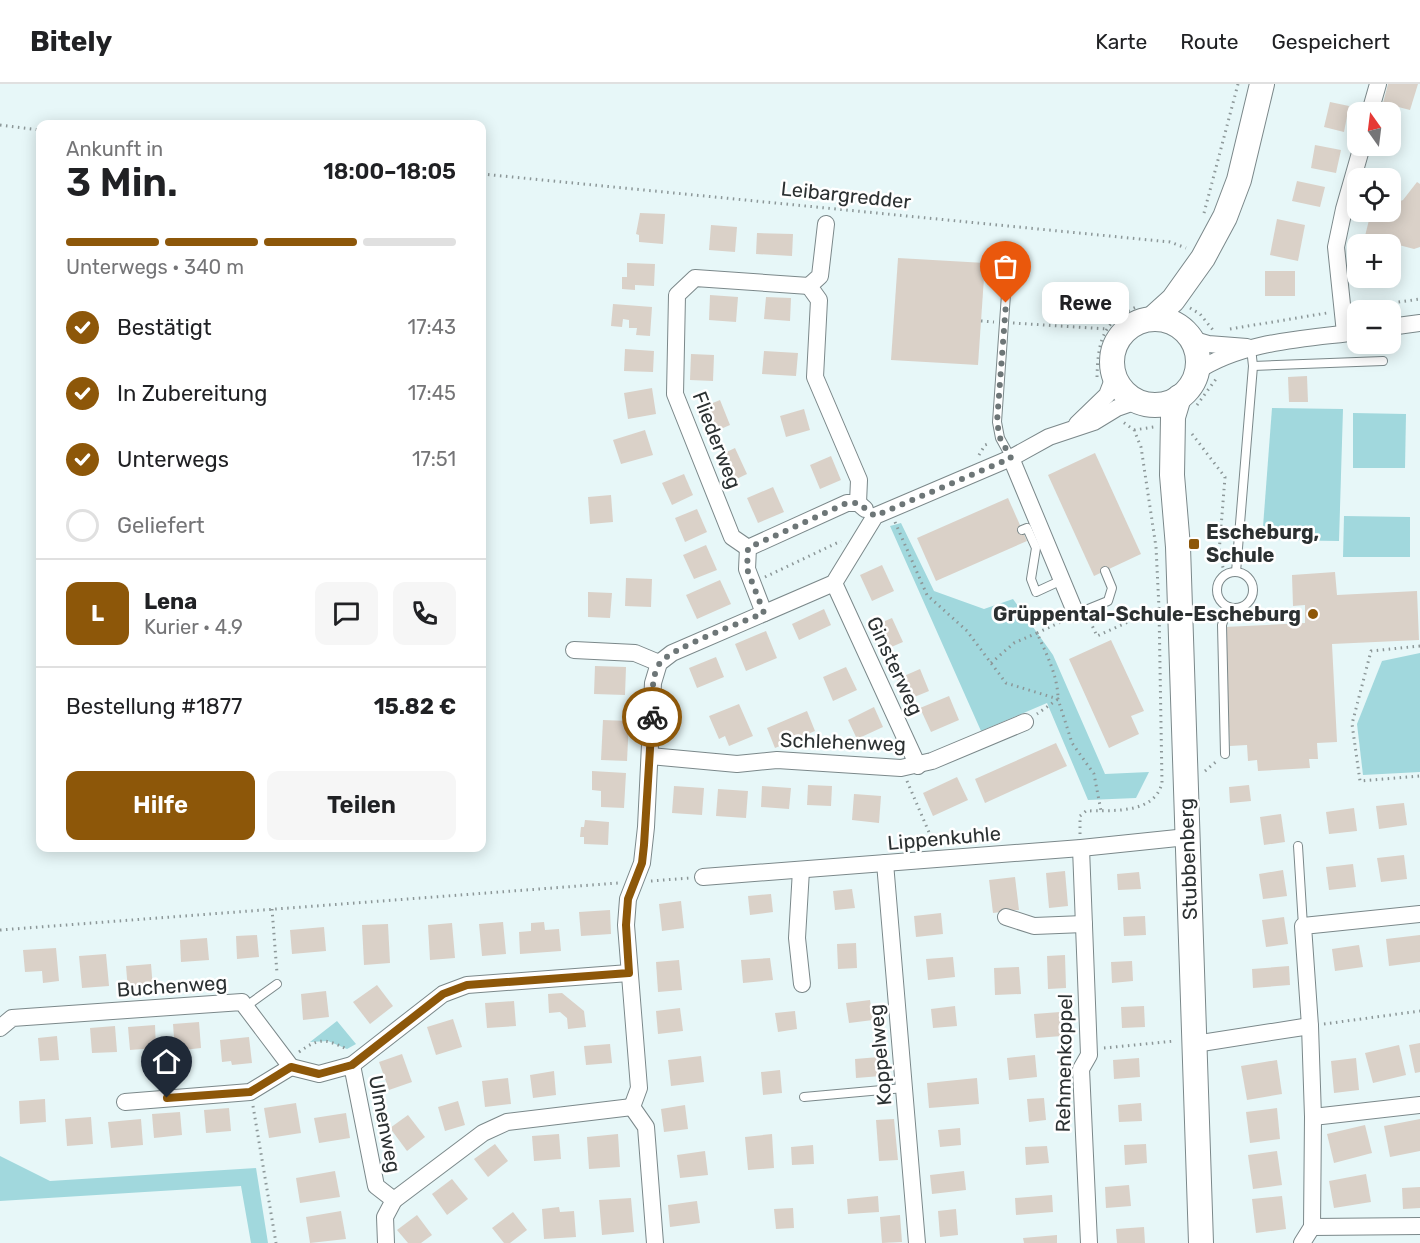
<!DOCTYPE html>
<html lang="de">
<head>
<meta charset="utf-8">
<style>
	:root { --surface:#fff; --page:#f6f6f6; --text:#202124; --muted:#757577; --line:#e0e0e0; --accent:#8d5709 }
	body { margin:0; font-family:Rubik,sans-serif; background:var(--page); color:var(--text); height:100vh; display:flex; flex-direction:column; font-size:22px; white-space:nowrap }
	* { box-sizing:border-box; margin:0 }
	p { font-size:20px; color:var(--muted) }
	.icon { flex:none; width:33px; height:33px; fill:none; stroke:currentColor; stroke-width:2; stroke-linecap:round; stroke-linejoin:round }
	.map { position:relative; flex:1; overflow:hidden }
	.sheet { position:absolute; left:36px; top:36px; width:450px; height:732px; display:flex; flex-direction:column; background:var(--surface); border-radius:12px; box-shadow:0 3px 15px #0003 }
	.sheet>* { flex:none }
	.needle { width:39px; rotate:346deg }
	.tools { position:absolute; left:1347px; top:18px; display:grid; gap:12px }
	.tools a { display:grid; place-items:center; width:54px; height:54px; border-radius:12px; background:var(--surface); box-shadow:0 3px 15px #0003; font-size:30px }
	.pin { position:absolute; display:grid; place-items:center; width:51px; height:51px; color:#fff; margin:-62px -26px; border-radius:50% 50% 50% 0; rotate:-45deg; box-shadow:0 0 6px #0007 }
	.pin .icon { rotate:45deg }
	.courier { position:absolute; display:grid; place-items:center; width:60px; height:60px; margin:-30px; border:4px solid #8d5709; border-radius:50%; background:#fff; color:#222; box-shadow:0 2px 8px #0007 }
	.bubble { position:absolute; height:42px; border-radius:12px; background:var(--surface); box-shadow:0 3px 15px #0003; font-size:20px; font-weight:600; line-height:42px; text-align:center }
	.overview em { font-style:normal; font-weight:600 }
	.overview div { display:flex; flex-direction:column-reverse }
	.overview { display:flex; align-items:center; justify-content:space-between; height:102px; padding:0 30px }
	h1 { font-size:39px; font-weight:600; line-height:45px }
	.bar { display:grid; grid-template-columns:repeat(4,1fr); gap:9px 6px; align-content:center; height:72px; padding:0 30px }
	.bar i { height:8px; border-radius:4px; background:var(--line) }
	.bar .selected { background:var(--accent) }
	.bar p { grid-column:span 4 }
	.line { display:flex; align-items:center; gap:15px; padding:0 30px; border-top:2px solid var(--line) }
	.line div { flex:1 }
	.round { display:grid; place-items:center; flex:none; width:63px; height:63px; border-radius:12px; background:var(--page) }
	ol { padding:0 30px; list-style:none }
	li { display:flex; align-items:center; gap:18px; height:66px }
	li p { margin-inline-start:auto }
	li .icon { padding:6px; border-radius:50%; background:var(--accent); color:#fff; stroke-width:4 }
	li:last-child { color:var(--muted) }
	li i { width:33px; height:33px; border:3px solid var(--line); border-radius:50% }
	.cta { display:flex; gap:12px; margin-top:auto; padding:12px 30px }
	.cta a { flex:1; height:69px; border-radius:12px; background:var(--accent); color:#fff; font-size:24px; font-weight:600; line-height:69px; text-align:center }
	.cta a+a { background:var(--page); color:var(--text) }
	header { display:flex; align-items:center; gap:36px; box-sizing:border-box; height:84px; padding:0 30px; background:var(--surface); border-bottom:2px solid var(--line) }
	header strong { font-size:28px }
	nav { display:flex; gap:33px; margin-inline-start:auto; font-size:21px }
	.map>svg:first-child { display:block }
	.green { fill:#a1d8dd }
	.building { fill:#dad1c8 }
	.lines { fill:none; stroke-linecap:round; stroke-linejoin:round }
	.service-casing { stroke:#7b888a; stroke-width:10 }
	.minor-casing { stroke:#7b888a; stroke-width:18 }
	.secondary-casing { stroke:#7b888a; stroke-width:26 }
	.path { stroke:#8c9798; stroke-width:3; stroke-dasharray:1.5 4.5; stroke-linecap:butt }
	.service { stroke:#fff; stroke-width:8 }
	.minor { stroke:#fff; stroke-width:16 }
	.secondary { stroke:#fff; stroke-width:24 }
	.done { stroke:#6d7677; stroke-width:6; stroke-dasharray:0 10.8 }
	.route { stroke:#8d5709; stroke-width:8 }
	.poi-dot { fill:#8d5709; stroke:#fff; stroke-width:2 }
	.labels { text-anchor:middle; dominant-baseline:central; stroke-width:5; stroke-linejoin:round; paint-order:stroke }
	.street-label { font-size:20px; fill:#2c3132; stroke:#fff }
	.poi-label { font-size:20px; font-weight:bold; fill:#2c3132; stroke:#fff; text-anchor:start }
</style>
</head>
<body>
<header>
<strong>Bitely</strong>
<nav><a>Karte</a><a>Route</a><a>Gespeichert</a></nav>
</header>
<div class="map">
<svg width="1420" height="1159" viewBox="0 0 1420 1159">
	<rect width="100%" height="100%" fill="#e7f7f8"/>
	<g class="green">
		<path d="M1272,324L1343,325L1339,457L1262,456Z"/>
		<path d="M1353,329L1406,330L1405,384H1353Z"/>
		<path d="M1344,432L1410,433V473H1343Z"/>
		<path d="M901,439L934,507L984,525L1013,515L1053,571L1105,690L1149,688L1136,714L1088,716L1047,619L981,647L890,442Z"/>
		<path d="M1420,569V688L1363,691L1357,640L1382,577Z"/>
		<path d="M337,937L356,960L347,965L328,957L310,958Z"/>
		<path d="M0,1072L50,1097L256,1084L268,1159H251L241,1102L0,1117Z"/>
	</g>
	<g class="building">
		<path d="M1388,0H1418L1410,26L1383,19Z"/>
		<path d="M1330,18L1349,22L1344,48L1324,43Z"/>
		<path d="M1315,61L1341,66L1336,89L1311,84Z"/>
		<path d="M1297,97L1325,103L1320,123L1292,117Z"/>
		<path d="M1417,98L1420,100V163L1414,165L1365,152L1371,128H1390V116L1398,118L1403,116Z"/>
		<path d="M640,129L665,130L663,160L639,158V151L636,150Z"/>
		<path d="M1277,135L1305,141L1298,177L1270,171Z"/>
		<path d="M711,141L737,143L735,168L709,166Z"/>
		<path d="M757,149L793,150L792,172L756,170Z"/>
		<path d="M898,174L985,179L978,281L891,276Z"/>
		<path d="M627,179L655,180L654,202L635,201V206L622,205V193H627Z"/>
		<rect x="1265" y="187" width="30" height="25"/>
		<path d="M710,211L738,213L736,238L709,236Z"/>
		<path d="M766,213L791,214L790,237L764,235Z"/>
		<path d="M613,220L652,223L650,252L636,251L637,244H629V236L623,235L622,243L611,242Z"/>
		<path d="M625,265L654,267L653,288L624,287Z"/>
		<path d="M764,267L798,269L796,292L762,290Z"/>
		<path d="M691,270L714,271L713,297L690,296Z"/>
		<path d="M1307,292L1308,318H1289L1288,293Z"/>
		<path d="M652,304L656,330L628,335L624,309Z"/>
		<path d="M720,316L730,341L707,351L696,326Z"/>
		<path d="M804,325L810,346L786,353L780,332Z"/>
		<path d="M645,346L653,371L621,380L613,356Z"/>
		<path d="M735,364L747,390L728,399L716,373Z"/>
		<path d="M1095,369L1141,470L1094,492L1048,391Z"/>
		<path d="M831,372L841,396L820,405L810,381Z"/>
		<path d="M684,390L693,411L672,421L662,399Z"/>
		<path d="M773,403L784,428L758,439L747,414Z"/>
		<path d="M611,411L613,438L590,440L588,413Z"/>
		<path d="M1008,414L1027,457L936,497L917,454Z"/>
		<path d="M697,425L707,448L685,458L675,434Z"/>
		<path d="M706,461L717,486L694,495L683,471Z"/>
		<path d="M882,481L894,507L872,517L860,491Z"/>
		<path d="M1335,488L1337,511L1417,507L1419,556L1332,560L1337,658L1317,659L1318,675H1309L1310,684L1258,687L1257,676L1248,677L1247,661L1230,662L1224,543L1305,539V521L1293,522L1292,491Z"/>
		<path d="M626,494L652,495L651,523L625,522Z"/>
		<path d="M720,496L731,520L697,535L686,511Z"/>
		<path d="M588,508L612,509L610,534L588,533Z"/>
		<path d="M824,525L831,541L799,556L792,540Z"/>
		<path d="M892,534L903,558L882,567L871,543Z"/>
		<path d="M766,547L777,574L746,587L735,560Z"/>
		<path d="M1111,556L1144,627L1131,632L1139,650L1109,664L1069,575Z"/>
		<path d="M716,573L724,593L697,604L689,584Z"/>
		<path d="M595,582L626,583L625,611L594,610Z"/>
		<path d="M846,583L857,606L833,617L823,593Z"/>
		<path d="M920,585L929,607L907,616L897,595Z"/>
		<path d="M949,612L959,636L931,648L920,624Z"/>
		<path d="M739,620L753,652L729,662L725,652L719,655L709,632Z"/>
		<path d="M874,623L883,643L857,655L848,636Z"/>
		<path d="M807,627L815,647L775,664L767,644Z"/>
		<path d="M603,636L629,637L627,677L601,676Z"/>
		<path d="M1056,659L1067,682L985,719L975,695Z"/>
		<path d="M592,687L626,689L624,724L601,723V707L592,706Z"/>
		<path d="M957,693L968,716L933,732L923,709Z"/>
		<path d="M808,701L832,702L831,722L807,721Z"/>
		<path d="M1249,701L1251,717L1230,719L1229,703Z"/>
		<path d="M674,702L704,704L702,731L672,729Z"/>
		<path d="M762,702L791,704L789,725L761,723Z"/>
		<path d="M718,705L748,707L746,734L716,732Z"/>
		<path d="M854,710L881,712L879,739L852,736Z"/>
		<path d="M1404,719L1407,741L1379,745L1376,722Z"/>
		<path d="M1354,724L1357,747L1329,750L1326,728Z"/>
		<path d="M1281,730L1285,758L1264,761L1260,733Z"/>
		<path d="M585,736L609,738L608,761L584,760V753H580L581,743H584Z"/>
		<path d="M1404,771L1407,795L1381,798L1377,774Z"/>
		<path d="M1353,780L1356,803L1329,806L1326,783Z"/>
		<path d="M1283,786L1287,812L1263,815L1259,790Z"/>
		<path d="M1065,787L1068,822L1049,824L1046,789Z"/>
		<path d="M1139,788L1141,805L1118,806L1117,790Z"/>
		<path d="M1015,793L1019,826L993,829L989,796Z"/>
		<path d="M852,805L855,824L835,826L833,807Z"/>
		<path d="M771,810L773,828L750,831L748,812Z"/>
		<path d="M681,817L684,844L662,847L659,820Z"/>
		<path d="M610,826L611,850L581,852L579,828Z"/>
		<path d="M941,829L943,850L916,853L914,832Z"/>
		<path d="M1145,832L1146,851L1124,852L1123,833Z"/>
		<path d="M1284,833L1288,860L1266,863L1262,836Z"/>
		<path d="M503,838L506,870L482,872L479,840Z"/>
		<path d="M544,838L545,846L559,845L561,867L520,870L519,848L531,847V839Z"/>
		<path d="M452,839L455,874L430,876L428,841Z"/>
		<path d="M388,840L390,879L364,881L362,841Z"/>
		<path d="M324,843L326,867L292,870L290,846Z"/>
		<path d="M257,851L259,873L237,875L236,852Z"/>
		<path d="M1420,851V878L1389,882L1386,855Z"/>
		<path d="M207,854L209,876L181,878L180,856Z"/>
		<path d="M856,859L857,884L838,885L837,860Z"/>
		<path d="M1359,861L1363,883L1335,887L1332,865Z"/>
		<path d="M56,864L59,897L43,899L42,887L25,888L23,866Z"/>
		<path d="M106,870L109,902L82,904L79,872Z"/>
		<path d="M1065,871L1066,904L1048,905L1047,872Z"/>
		<path d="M953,873L955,893L928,896L926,875Z"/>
		<path d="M770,874L773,896L743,899L741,876Z"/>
		<path d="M679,876L682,906L658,908L656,878Z"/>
		<path d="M1132,877L1133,897L1112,899L1111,878Z"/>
		<path d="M151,880L153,905L128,907L126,882Z"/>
		<path d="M1289,882L1290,901L1253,904L1252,885Z"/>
		<path d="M1019,883L1021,910L995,911L994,884Z"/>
		<path d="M377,901L393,922L370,940L353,918Z"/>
		<path d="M326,907L329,933L303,936L301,910Z"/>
		<path d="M562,909L584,927L586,943L568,945L567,934L560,928L549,929L548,910Z"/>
		<path d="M870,916L873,936L849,939L846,919Z"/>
		<path d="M514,917L516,942L487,944L485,919Z"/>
		<path d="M955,922L957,942L933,944L931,925Z"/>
		<path d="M1144,922L1145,943L1122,944L1121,923Z"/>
		<path d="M680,924L683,947L658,950L656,927Z"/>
		<path d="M795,927L797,945L778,948L775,929Z"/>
		<path d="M1060,928L1062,952L1036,954L1034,930Z"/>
		<path d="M453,935L462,963L436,971L427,943Z"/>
		<path d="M199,938L201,964L175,967L173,940Z"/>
		<path d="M155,941L156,964L130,966L128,943Z"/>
		<path d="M115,942L117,968L92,969L90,944Z"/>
		<path d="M57,952L59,976L40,977L38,954Z"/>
		<path d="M249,953L252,979L232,981L231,977L222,978L220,956Z"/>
		<path d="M1420,959V988L1415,989L1409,961Z"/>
		<path d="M610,960L612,979L586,981L584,962Z"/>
		<path d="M1399,961L1406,991L1373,999L1365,969Z"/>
		<path d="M402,970L412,998L389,1006L379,978Z"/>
		<path d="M1035,971L1037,993L1009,996L1007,974Z"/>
		<path d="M701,972L704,998L671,1002L668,976Z"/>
		<path d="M879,973L881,992L856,994L855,975Z"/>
		<path d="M1139,974L1140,993L1114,995L1113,976Z"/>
		<path d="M1356,974L1359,1006L1334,1009L1331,977Z"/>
		<path d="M1277,976L1282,1010L1247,1016L1241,982Z"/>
		<path d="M780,986L782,1009L763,1011L761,988Z"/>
		<path d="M554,987L556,1011L533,1014L530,991Z"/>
		<path d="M508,994L511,1020L485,1023L482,997Z"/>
		<path d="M977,994L979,1020L929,1024L927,999Z"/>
		<path d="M1044,1014L1046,1036L1029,1038L1027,1015Z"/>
		<path d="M45,1015L46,1038L20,1040L19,1017Z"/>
		<path d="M458,1017L465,1041L445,1047L438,1023Z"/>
		<path d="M296,1019L301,1049L269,1054L264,1024Z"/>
		<path d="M1141,1019L1142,1037L1119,1038L1118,1021Z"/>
		<path d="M685,1021L688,1045L664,1048L661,1025Z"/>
		<path d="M229,1024L231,1047L206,1049L204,1026Z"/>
		<path d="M1277,1024L1280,1055L1250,1059L1246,1028Z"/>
		<path d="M180,1028L182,1051L154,1054L152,1030Z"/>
		<path d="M346,1029L350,1054L319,1059L314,1034Z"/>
		<path d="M408,1031L425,1053L407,1067L390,1044Z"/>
		<path d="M91,1033L93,1060L67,1062L65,1035Z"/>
		<path d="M141,1035L143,1061L111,1064L108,1038Z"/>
		<path d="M894,1035L898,1076L879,1077L876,1036Z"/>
		<path d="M1420,1035V1067L1390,1073L1384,1042Z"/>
		<path d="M1365,1041L1372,1069L1334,1079L1327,1050Z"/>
		<path d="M960,1044L961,1061L940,1063L938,1046Z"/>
		<path d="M559,1050L561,1075L534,1077L532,1052Z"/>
		<path d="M618,1050L620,1083L589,1085L587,1053Z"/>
		<path d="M772,1050L774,1084L748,1086L745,1053Z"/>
		<path d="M495,1060L508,1077L488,1093L474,1075Z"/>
		<path d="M1146,1060L1147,1079L1125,1081L1124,1061Z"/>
		<path d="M813,1061L814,1080L792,1081L791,1063Z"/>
		<path d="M1047,1062L1049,1079L1026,1081L1025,1063Z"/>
		<path d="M705,1067L708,1091L680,1094L677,1071Z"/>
		<path d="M1277,1067L1282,1101L1253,1105L1248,1071Z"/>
		<path d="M335,1087L340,1113L300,1119L296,1094Z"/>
		<path d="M964,1087L966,1106L932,1110L930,1091Z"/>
		<path d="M1366,1090L1371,1118L1334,1124L1329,1097Z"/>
		<path d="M452,1095L468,1115L447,1131L432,1110Z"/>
		<path d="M1129,1101L1131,1122L1106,1124L1105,1103Z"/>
		<path d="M1420,1103V1124L1403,1125L1402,1104Z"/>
		<path d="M1052,1111L1053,1128L1016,1131L1015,1114Z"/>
		<path d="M878,1112L879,1128L848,1130L847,1115Z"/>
		<path d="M1282,1112L1286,1145L1256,1149L1252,1115Z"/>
		<path d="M631,1114L634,1148L602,1151L599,1116Z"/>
		<path d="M697,1117L700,1139L670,1143L668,1121Z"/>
		<path d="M559,1123L560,1128L574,1127L576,1153L544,1155L542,1125Z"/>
		<path d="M793,1124L794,1144L776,1145L774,1125Z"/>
		<path d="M956,1125L958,1151L940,1153L938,1127Z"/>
		<path d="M341,1127L346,1155L310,1159L306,1133Z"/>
		<path d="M513,1128L527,1146L510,1159H504L492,1144Z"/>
		<path d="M417,1131L432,1151L421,1159H408L397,1146Z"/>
		<path d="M900,1131L902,1158L882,1159L880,1133Z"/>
		<path d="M1144,1143L1145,1159H1117L1116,1145Z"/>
		<path d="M1057,1151V1159H1024L1023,1154Z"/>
	</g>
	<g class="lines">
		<defs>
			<g id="service">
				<path d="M1008,182L997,338L1000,354L1011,374"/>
				<path d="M1253,282L1383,277"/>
				<path d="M1022,446L1027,444L1036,464L1031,495L1036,508L1062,496"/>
				<path d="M1236,488L1253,282L1251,264"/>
				<circle cx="1235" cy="506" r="18"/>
				<path d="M1076,530L1108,517L1112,504L1105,487"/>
				<path d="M1225,670L1222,541L1228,523"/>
				<path d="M1298,762L1303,842"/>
				<path d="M245,923L277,900"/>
				<path d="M804,1013L904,1004"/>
			</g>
			<g id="minor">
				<path d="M1370,28L1378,0"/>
				<path d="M826,140L820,192L809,202L819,216L815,293L859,396L858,419"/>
				<path d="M1390,243L1420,239"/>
				<path d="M1345,249L1336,163L1344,125L1362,62"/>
				<path d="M1191,255L1208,260L1247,263"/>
				<path d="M1196,288C1242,257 1304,255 1358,248"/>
				<path d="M1077,340L1107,311L1114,293"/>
				<path d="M1011,374L1076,530"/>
				<path d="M748,464L732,453L675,310L677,211L695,194L809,202"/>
				<path d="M834,499L918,682"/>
				<path d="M764,529L747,485L748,464L847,419H858L865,425"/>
				<path d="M574,566L635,569L659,579"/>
				<path d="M650,672L737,680L777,676L901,684L932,677L1025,638"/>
				<path d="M1081,764L1089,971L1081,985L1089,1159"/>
				<path d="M885,779L917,1159"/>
				<path d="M801,786L797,854L802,900"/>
				<path d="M703,793L1081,764L1187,753"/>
				<path d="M1006,833L1034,842L1084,840"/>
				<path d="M0,944L12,934L242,918L291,983"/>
				<path d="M1195,960L1310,942"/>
				<path d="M352,981L443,910L467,901L629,889"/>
				<path d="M291,983L319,990L352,981L376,1102L394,1116L385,1133L386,1159"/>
				<path d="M125,1018L250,1008L291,983"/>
				<path d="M632,1023L639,1004L626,841L628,815L642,779L646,743L653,599L659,579L672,569L834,499L875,432L1011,374L1049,353L1094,338L1117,324L1137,317"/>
				<path d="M632,1023L646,1043L655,1159"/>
				<path d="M1313,1033L1420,1021"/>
				<path d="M394,1116L483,1049L507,1038L632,1023"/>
				<path d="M1312,1143L1420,1142"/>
				<path d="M1302,1159L1312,1143L1313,1033L1310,942L1303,842L1420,830"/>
			</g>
			<g id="secondary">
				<path d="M1152,235L1173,216L1203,174L1225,133L1239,96L1262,0"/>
				<circle cx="1155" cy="278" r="43"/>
				<path d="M1179,313L1173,333L1172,391L1178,463L1201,1159"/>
			</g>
		</defs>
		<use href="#service" class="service-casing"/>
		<use href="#minor" class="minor-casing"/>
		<use href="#secondary" class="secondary-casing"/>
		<g class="path">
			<path d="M0,41L40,46"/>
			<path d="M482,90L1170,158L1186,164"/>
			<path d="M1204,129L1238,0"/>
			<path d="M1190,224L1200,230L1213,246"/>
			<path d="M1357,224L1420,215"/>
			<path d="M981,237L994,238"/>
			<path d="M1013,239L1107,245"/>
			<path d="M1230,245L1327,229"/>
			<path d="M1097,293C1098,258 1102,236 1139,222"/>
			<path d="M1197,321L1216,295"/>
			<path d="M1134,346L1154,343"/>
			<path d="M1192,350L1225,393L1219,469L1224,487"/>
			<path d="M979,371L985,361L990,359"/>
			<path d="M895,438L927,511L967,547L1006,599L1058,615L1072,659L1094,690L1101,727"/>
			<path d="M765,493L841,457"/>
			<path d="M1090,537L1097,552L1159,524"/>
			<path d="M1037,549L1063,537"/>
			<path d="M1420,562L1371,567L1352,640L1360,697L1420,692"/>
			<path d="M991,579L1014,559L1037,549C1046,569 1058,592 1058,615L1037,630"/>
			<path d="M1205,687L1218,676"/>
			<path d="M907,697L934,760"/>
			<path d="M1080,750V732L1086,727C1111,726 1154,731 1162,699L1159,524L1156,463L1141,363L1134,346L1123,338"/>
			<path d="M651,797L690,794"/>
			<path d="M272,825L277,889"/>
			<path d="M0,846L618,799"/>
			<path d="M1324,940L1420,927"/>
			<path d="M1104,964L1175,957"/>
			<path d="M299,968C320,953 325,955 347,965"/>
			<path d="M253,1022L276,1159"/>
		</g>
		<use href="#service" class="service"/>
		<use href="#minor" class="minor"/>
		<use href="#secondary" class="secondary"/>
	</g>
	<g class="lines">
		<path class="done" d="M652,633C652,619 651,590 660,579C671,564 743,538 764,529L747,485L748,464L847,419H858L875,432L1011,374L1000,354L997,338L1006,219"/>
		<path class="route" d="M167,1014L250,1008L291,983L319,990L352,981L443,910L467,901L629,889L626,841L628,815L642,779L644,761L652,633"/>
	</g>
	<g class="poi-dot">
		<rect x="1188" y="454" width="12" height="12" rx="3"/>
		<circle cx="1313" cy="530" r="6"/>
	</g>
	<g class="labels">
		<g class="street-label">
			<text transform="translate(846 111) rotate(6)">Leibargredder</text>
			<text transform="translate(717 356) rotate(69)">Fliederweg</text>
			<text transform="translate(895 582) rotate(65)">Ginsterweg</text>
			<text transform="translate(843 658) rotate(2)">Schlehenweg</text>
			<text transform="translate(944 754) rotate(-5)">Lippenkuhle</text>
			<text transform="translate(1188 775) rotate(-92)">Stubbenberg</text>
			<text transform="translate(172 902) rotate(-4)">Buchenweg</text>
			<text transform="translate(880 971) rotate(-95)">Koppelweg</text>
			<text transform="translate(1064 979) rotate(-89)">Rehmenkoppel</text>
			<text transform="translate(385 1040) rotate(79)">Ulmenweg</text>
		</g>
		<g class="poi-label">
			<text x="1206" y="448">Escheburg,<tspan x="1206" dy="23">Schule</tspan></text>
			<text x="1301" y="530" text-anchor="end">Grüppental-Schule-Escheburg</text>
		</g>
	</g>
</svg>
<div class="tools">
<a><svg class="needle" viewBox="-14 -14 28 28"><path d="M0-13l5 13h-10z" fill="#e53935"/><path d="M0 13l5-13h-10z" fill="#757577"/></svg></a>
<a><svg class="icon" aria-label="locate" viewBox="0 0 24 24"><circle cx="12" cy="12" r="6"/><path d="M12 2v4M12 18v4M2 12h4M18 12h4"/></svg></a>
<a>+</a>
<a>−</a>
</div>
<div class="pin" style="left:1006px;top:219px;background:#ea580c"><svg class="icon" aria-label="bag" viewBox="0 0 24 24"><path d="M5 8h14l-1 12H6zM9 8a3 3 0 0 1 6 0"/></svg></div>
<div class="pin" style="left:167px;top:1014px;background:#1f2937"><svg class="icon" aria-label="home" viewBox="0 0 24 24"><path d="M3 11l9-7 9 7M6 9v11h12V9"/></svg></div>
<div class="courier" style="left:652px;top:633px"><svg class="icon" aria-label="bike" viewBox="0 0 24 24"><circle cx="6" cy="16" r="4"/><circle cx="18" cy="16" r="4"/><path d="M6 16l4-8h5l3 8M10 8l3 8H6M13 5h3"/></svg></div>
<div class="bubble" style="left:1042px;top:198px;width:87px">Rewe</div>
<section class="sheet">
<div class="overview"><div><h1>3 Min.</h1><p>Ankunft in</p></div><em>18:00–18:05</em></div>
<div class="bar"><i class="selected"></i><i class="selected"></i><i class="selected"></i><i></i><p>Unterwegs · 340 m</p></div>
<ol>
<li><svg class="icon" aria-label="check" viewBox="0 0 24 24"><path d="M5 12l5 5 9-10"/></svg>Bestätigt<p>17:43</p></li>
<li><svg class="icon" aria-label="check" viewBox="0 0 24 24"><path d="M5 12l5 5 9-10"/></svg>In Zubereitung<p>17:45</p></li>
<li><svg class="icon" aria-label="check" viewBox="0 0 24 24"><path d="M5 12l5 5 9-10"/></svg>Unterwegs<p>17:51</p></li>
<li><i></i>Geliefert</li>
</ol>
<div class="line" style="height:108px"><b class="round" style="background:var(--accent);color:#fff">L</b><div><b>Lena</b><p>Kurier · 4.9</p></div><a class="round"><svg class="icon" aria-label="chat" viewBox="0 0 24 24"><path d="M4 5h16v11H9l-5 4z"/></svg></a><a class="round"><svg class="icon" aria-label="phone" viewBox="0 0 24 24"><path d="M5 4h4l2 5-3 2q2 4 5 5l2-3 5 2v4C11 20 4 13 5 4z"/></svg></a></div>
<div class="line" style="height:78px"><div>Bestellung #1877</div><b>15.82 €</b></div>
<div class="cta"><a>Hilfe</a><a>Teilen</a></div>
</section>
</div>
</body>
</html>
